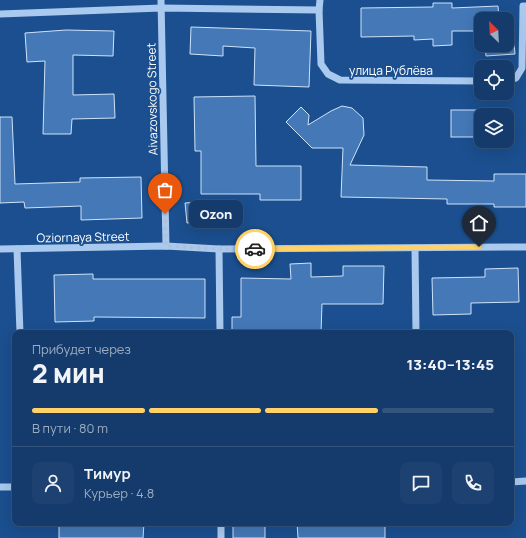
<!DOCTYPE html>
<html lang="ru">
<head>
<meta charset="utf-8">
<style>
	:root { --surface:#143b6b; --page:#1d4271; --text:#f1f3f6; --muted:#9dadc1; --line:#33557e; --accent:#ffd166 }
	body { margin:0; font-family:Manrope,sans-serif; background:var(--page); color:var(--text); height:100vh; display:flex; flex-direction:column; font-size:15px; white-space:nowrap }
	* { box-sizing:border-box; margin:0 }
	p { font-size:13px; color:var(--muted) }
	.icon { flex:none; width:22px; height:22px; fill:none; stroke:currentColor; stroke-width:2; stroke-linecap:round; stroke-linejoin:round }
	.map { position:relative; flex:1; overflow:hidden }
	.details { position:absolute; left:12px; top:330px; width:502px; height:196px; display:flex; flex-direction:column; background:var(--surface); border-radius:8px; box-shadow:0 4px 16px #0002,0 0 0 1px var(--line) }
	.details>* { flex:none }
	.needle { width:26px; rotate:336deg }
	.buttons { position:absolute; left:474px; top:12px; display:grid; gap:8px }
	.buttons a { display:grid; place-items:center; width:40px; height:40px; border-radius:8px; background:var(--surface); box-shadow:0 4px 16px #0002,0 0 0 1px var(--line); font-size:20px }
	.pin { position:absolute; display:grid; place-items:center; width:34px; height:34px; color:#fff; margin:-41px -17px; border-radius:50% 50% 50% 0; rotate:-45deg; box-shadow:0 0 4px #0007 }
	.pin .icon { rotate:45deg }
	.courier { position:absolute; display:grid; place-items:center; width:40px; height:40px; margin:-20px; border:3px solid #ffd166; border-radius:50%; background:#fff; color:#222; box-shadow:0 1px 5px #0007 }
	.bubble { position:absolute; height:28px; border-radius:8px; background:var(--surface); box-shadow:0 4px 16px #0002,0 0 0 1px var(--line); font-size:13px; font-weight:800; line-height:28px; text-align:center }
	.headline em { font-style:normal; font-weight:800 }
	.headline div { display:flex; flex-direction:column-reverse }
	.headline { display:flex; align-items:center; justify-content:space-between; height:68px; padding:0 20px }
	h1 { font-size:26px; font-weight:800; line-height:30px }
	.bar { display:grid; grid-template-columns:repeat(4,1fr); gap:6px 4px; align-content:center; height:48px; padding:0 20px }
	.bar i { height:5px; border-radius:3px; background:var(--line) }
	.bar .current { background:var(--accent) }
	.bar p { grid-column:span 4 }
	.line { display:flex; align-items:center; gap:10px; padding:0 20px; border-top:1px solid var(--line) }
	.line div { flex:1 }
	.round { display:grid; place-items:center; flex:none; width:42px; height:42px; border-radius:8px; background:var(--page) }
	.map>svg:first-child { display:block }
	.building { fill:#4478b7; stroke:#cfe3fa }
	.lines { fill:none; stroke-linecap:round; stroke-linejoin:round }
	.minor { stroke:#a9c9ee; stroke-width:7 }
	.done { stroke:#afc1d8; stroke-width:4; stroke-dasharray:0 7.2 }
	.route { stroke:#ffd166; stroke-width:5 }
	.labels { text-anchor:middle; dominant-baseline:central; stroke-width:3.5; stroke-linejoin:round; paint-order:stroke }
	.street-label { font-size:12px; fill:#fff; stroke:#1b4f8f }
</style>
</head>
<body>
<div class="map">
<svg width="526" height="538" viewBox="0 0 526 538">
	<rect width="100%" height="100%" fill="#1b4f8f"/>
	<g class="building">
		<path d="M433,3H452V8L498,6L499,19H481V31H452V45L433,46V39L414,40V36L361,37V8L433,7Z"/>
		<path d="M191,27L311,31L309,87L254,85L255,48L223,46V56L190,54Z"/>
		<path d="M66,30L114,31L113,56L73,55V95L114,94L115,118L72,119L71,134H43L45,61L27,62L25,33Z"/>
		<path d="M507,32H513L515,54L486,56L485,45H507Z"/>
		<path d="M255,96L256,166H301V200H260V194H201V151H195L194,97Z"/>
		<path d="M342,106L352,108L363,118L364,135L350,165L427,167V180L494,181V174H526V207H494V204H447V199L341,197L343,148H312L286,122L301,107L309,115L308,125L331,111Z"/>
		<rect x="451" y="110" width="30" height="27"/>
		<path d="M0,117H12L15,184L80,182V178L141,177L142,218L81,220V206L25,208L24,202L0,203Z"/>
		<path d="M213,201L214,220L187,223L185,203Z"/>
		<path d="M311,263V277L343,276V266H384L383,304H322L321,333H232V317H241V278L291,279L290,264Z"/>
		<path d="M518,268L519,302L471,303V314L433,315L432,278L485,277V269Z"/>
		<path d="M93,274V279H205V318L94,317V321L55,322L54,275Z"/>
		<path d="M59,523H144L143,538H59Z"/>
		<path d="M265,523V538H233V524Z"/>
		<path d="M297,523H385V538H298Z"/>
	</g>
	<g class="lines">
		<g class="minor">
			<path d="M161,0L166,246"/>
			<path d="M319,10L320,0"/>
			<path d="M0,14L161,8L319,10L321,64L328,74L340,80L481,81"/>
			<path d="M507,80L516,78L522,68L523,6H526"/>
			<path d="M415,248L416,333"/>
			<path d="M0,249L166,246L219,249L526,247"/>
			<path d="M17,249L20,333"/>
			<path d="M219,249L220,333"/>
			<path d="M511,482L526,481"/>
			<path d="M0,487H15"/>
			<path d="M221,523V538"/>
		</g>
	</g>
	<g class="lines">
		<path class="done" d="M165,214L166,246L219,249H255"/>
		<path class="route" d="M255,249L479,247"/>
	</g>
	<g class="labels">
		<g class="street-label">
			<text x="391" y="70">улица Рублёва</text>
			<text transform="translate(152 99) rotate(-91)">Aivazovskogo Street</text>
			<text transform="translate(83 237) rotate(-1)">Oziornaya Street</text>
		</g>
	</g>
</svg>
<div class="buttons">
<a><svg class="needle" viewBox="-14 -14 28 28"><path d="M0-13l5 13h-10z" fill="#e53935"/><path d="M0 13l5-13h-10z" fill="#9dadc1"/></svg></a>
<a><svg class="icon" aria-label="locate" viewBox="0 0 24 24"><circle cx="12" cy="12" r="6"/><path d="M12 2v4M12 18v4M2 12h4M18 12h4"/></svg></a>
<a><svg class="icon" aria-label="layers" viewBox="0 0 24 24"><path d="M12 4l9 5-9 5-9-5zM3 14l9 5 9-5"/></svg></a>
</div>
<div class="pin" style="left:165px;top:214px;background:#ea580c"><svg class="icon" aria-label="bag" viewBox="0 0 24 24"><path d="M5 8h14l-1 12H6zM9 8a3 3 0 0 1 6 0"/></svg></div>
<div class="pin" style="left:479px;top:247px;background:#1f2937"><svg class="icon" aria-label="home" viewBox="0 0 24 24"><path d="M3 11l9-7 9 7M6 9v11h12V9"/></svg></div>
<div class="courier" style="left:255px;top:249px"><svg class="icon" aria-label="car" viewBox="0 0 24 24"><path d="M5 17H2v-5l4-1 3-4h7l3 4 3 1v5h-3M9 17h6M6 11h13"/><circle cx="7" cy="17" r="2"/><circle cx="17" cy="17" r="2"/></svg></div>
<div class="bubble" style="left:189px;top:200px;width:54px">Ozon</div>
<section class="details">
<div class="headline"><div><h1>2 мин</h1><p>Прибудет через</p></div><em>13:40–13:45</em></div>
<div class="bar"><i class="current"></i><i class="current"></i><i class="current"></i><i></i><p>В пути · 80 m</p></div>
<div class="line" style="height:72px"><a class="round"><svg class="icon" aria-label="person" viewBox="0 0 24 24"><circle cx="12" cy="8" r="4"/><path d="M4 21q1-7 8-7t8 7"/></svg></a><div><b>Тимур</b><p>Курьер · 4.8</p></div><a class="round"><svg class="icon" aria-label="chat" viewBox="0 0 24 24"><path d="M4 5h16v11H9l-5 4z"/></svg></a><a class="round"><svg class="icon" aria-label="phone" viewBox="0 0 24 24"><path d="M5 4h4l2 5-3 2q2 4 5 5l2-3 5 2v4C11 20 4 13 5 4z"/></svg></a></div>
</section>
</div>
</body>
</html>
